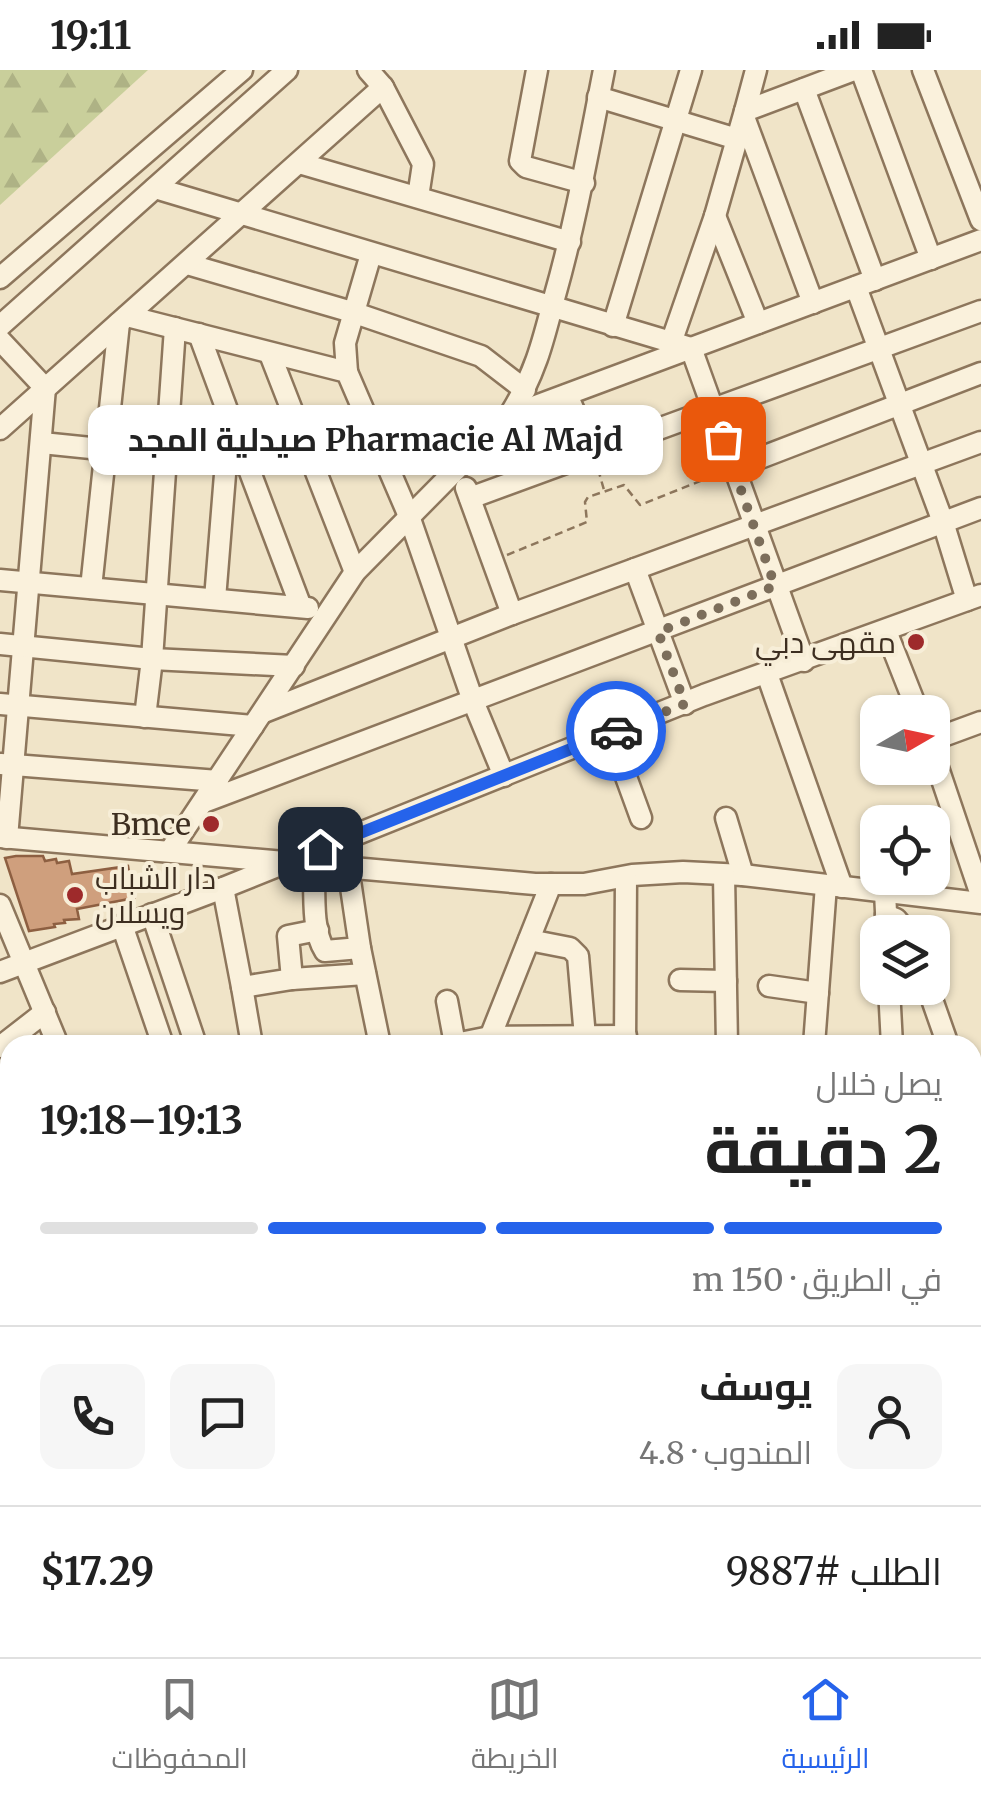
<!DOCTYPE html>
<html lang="ar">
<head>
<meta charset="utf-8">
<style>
	:root { --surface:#fff; --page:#f6f6f6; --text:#222; --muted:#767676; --line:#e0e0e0; --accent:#2563eb }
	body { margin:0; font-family:Merriweather,Cairo,serif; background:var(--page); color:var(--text); direction:rtl; height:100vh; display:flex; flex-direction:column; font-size:38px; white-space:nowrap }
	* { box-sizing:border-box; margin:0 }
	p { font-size:32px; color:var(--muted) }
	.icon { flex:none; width:55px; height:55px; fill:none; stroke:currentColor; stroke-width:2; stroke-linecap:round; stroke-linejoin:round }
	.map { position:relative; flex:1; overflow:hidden; direction:ltr }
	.details { position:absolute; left:0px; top:965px; width:982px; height:622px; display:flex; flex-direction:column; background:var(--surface); border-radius:30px 30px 0 0; box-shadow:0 2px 8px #0004; direction:rtl }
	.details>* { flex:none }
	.needle { width:65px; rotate:81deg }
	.fabs { position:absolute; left:860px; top:625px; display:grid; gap:20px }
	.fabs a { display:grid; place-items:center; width:90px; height:90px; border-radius:20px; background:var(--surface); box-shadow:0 2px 8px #0004; font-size:50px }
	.pin { position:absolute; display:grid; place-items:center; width:85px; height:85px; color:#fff; margin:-42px; border-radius:20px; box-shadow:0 5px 15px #0006 }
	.courier { position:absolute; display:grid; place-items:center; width:100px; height:100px; margin:-50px; border:8px solid #2563eb; border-radius:50%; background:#fff; color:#222; box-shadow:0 2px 12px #0007 }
	.bubble { position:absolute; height:70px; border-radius:20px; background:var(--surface); box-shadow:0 2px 8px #0004; font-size:32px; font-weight:700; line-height:70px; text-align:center; direction:rtl }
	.headline em { font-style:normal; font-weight:700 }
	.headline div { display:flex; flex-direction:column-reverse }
	.headline { display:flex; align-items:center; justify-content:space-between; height:170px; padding:0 40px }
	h1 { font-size:65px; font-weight:700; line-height:75px }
	.bar { display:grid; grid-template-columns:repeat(4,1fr); gap:15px 10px; align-content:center; height:120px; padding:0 40px }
	.bar i { height:12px; border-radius:8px; background:var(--line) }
	.bar .on { background:var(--accent) }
	.bar p { grid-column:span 4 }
	.line { display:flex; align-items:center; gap:25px; padding:0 40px; border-top:2px solid var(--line) }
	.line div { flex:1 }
	.round { display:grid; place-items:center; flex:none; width:105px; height:105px; border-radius:20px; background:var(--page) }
	.status { display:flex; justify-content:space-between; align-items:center; height:70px; padding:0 50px; background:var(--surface); direction:ltr }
	.status svg { height:28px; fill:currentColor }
	.tabs { display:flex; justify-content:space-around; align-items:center; height:140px; border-top:2px solid var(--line); background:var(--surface); font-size:28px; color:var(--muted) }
	.tabs a { display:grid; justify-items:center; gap:5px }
	.tabs .on { color:var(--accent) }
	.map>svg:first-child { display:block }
	.forest { fill:url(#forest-firs) }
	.building { fill:#cf9f7d; stroke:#8d5f41; stroke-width:2.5 }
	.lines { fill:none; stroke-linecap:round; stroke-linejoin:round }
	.minor-casing { stroke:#8d765c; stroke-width:25 }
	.path { stroke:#8d765c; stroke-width:2.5; stroke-dasharray:8 5; stroke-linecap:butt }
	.minor { stroke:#faf1dc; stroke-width:20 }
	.done { stroke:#7c6e5b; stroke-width:10; stroke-dasharray:0 18 }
	.route { stroke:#2563eb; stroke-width:12 }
	.poi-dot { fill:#9e2a2b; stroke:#f7eed8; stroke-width:4 }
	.labels { text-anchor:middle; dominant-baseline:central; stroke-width:8; stroke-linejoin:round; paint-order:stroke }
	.poi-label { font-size:30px; fill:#3d2e20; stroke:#f7eed8; text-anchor:end }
</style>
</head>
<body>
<div class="status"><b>19:11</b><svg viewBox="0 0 49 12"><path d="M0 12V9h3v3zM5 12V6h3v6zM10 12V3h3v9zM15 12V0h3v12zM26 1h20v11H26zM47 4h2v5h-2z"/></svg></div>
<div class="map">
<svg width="981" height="1587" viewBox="0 0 981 1587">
	<defs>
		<pattern id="forest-firs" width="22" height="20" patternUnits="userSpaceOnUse" patternTransform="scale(2.5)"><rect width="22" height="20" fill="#c9cf9b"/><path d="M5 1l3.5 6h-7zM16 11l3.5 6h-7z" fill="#aeb285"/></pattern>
	</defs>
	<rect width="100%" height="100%" fill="#f0e4c8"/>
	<path class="forest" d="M0,0H148L0,135Z"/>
	<path class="building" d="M16,786H43L45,791L56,789L57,793L69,791L72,804L128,796L129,802L135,804L138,812L132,822L134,828L77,839L79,849L64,850L65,853L54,854L55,857L29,861L5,788Z"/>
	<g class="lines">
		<defs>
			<g id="minor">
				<path d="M537,0L520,91L526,97L584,113"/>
				<path d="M861,0L931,189"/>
				<path d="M923,0L981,150"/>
				<path d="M383,17L423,94L418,127"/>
				<path d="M804,19L875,210"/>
				<path d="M598,27L737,69"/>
				<path d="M745,41L756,0"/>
				<path d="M744,47L813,233"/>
				<path d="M299,93L570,172"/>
				<path d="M155,118L691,278L713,339L981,241"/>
				<path d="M715,146L758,253"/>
				<path d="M187,194L352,242L481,286L525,320"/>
				<path d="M0,208L242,0"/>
				<path d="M856,217L943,452L967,530"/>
				<path d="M127,246L347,302L409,446L473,631L504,706"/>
				<path d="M0,256L287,0"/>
				<path d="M613,256L691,0"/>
				<path d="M199,264L247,394"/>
				<path d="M0,270L45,318L7,768"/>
				<path d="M671,273L715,146L745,41L854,0"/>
				<path d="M270,284L355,502"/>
				<path d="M347,302L345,273L371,184"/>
				<path d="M567,325L593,383"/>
				<path d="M509,346L981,170"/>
				<path d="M0,359L383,17L368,0"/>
				<path d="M42,373L247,394L301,537"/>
				<path d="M734,398L981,303"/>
				<path d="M466,418L512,544"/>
				<path d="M470,428L713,339L804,591"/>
				<path d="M635,499L685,634"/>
				<path d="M0,510L308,538"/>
				<path d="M91,518L119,253"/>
				<path d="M215,529L226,392"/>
				<path d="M886,561L918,642"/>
				<path d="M0,574L152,589L294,596"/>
				<path d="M767,604L842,817"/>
				<path d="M0,634L253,656"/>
				<path d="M264,642L512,544L981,372"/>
				<path d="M145,647L152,589L175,258"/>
				<path d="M610,663L641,748"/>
				<path d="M932,670L981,652"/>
				<path d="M932,680L981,825"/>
				<path d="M1,694L218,711"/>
				<path d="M204,732L981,438"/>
				<path d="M726,748L743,805"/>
				<path d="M0,767L535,814H584L632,805L683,802L743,805L981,833"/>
				<path d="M170,781L355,502L509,346C535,305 543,272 555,225C576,151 589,76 604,0"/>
				<path d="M314,793C315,819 311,860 325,881L360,878L348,797"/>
				<path d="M724,805L727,975"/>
				<path d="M223,818L242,917L292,909L288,866L318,860"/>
				<path d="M885,822L887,862"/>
				<path d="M0,835L58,975"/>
				<path d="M152,844L196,975"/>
				<path d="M886,845L896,849L907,862"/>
				<path d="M122,855L163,975"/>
				<path d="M529,870L570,878L578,886L585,967"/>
				<path d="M360,878L380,975"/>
				<path d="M0,902L223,818L704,625L981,525"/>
				<path d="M292,909L365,904"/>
				<path d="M680,910L726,911"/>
				<path d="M769,916L818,923"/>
				<path d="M242,917L252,975"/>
				<path d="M889,918L892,975"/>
				<path d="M928,918L948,975"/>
				<path d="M447,931L455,974"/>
				<path d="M450,975L490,967L626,966"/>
				<path d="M487,975L551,814"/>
				<path d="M625,975L626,807"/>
				<path d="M814,975L826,815"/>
				<path d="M0,977L45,942"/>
				<path d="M972,1023L979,1025L981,1030"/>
				<path d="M0,1109L10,1101"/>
				<path d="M0,1218L10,1210"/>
				<path d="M0,1276L10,1270"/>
				<path d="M973,1315L981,1222"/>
				<path d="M0,1324L10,1344"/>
				<path d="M972,1385L981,1388"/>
				<path d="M0,1436L10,1433"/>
				<path d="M0,1567L7,1579"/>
				<path d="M132,1578L135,1587"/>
				<path d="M296,1578L300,1587"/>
				<path d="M418,1578L422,1587"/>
				<path d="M475,1578L479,1587"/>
				<path d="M523,1578L525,1587"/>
				<path d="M566,1578L568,1587"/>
				<path d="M635,1578L667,1587"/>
				<path d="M357,1587L379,1578"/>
				<path d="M771,1587L774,1578"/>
				<path d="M816,1587L818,1578"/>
			</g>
		</defs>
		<use href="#minor" class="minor-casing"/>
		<g class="path">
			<path d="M598,399L604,420"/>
			<path d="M507,485L587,452L585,432L588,427L624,415L640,435L718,404"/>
		</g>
		<use href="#minor" class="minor"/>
	</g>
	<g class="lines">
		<path class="done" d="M616,661L685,634L658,562L775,516L723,369"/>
		<path class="route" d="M320,779L616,661"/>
	</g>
	<g class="poi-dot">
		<circle cx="916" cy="572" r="10"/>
		<circle cx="211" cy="754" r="10"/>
		<circle cx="75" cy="825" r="10"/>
	</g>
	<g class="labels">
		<g class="poi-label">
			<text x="896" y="572">مقهى دبي</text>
			<text x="191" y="754">Bmce</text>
			<text x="95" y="808" text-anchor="start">دار الشباب<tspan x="95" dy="34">ويسلان</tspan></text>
		</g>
	</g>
</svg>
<div class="fabs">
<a><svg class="needle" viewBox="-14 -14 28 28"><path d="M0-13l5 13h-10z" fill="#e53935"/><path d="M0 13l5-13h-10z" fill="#767676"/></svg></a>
<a><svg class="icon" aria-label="locate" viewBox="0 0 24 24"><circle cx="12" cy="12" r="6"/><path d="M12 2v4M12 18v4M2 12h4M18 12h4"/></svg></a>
<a><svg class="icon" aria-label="layers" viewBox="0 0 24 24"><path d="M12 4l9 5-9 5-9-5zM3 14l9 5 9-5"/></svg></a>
</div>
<div class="pin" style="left:723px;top:369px;background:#ea580c"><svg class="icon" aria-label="bag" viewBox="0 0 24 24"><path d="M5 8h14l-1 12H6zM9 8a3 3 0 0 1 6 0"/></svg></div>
<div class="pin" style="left:320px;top:779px;background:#1f2937"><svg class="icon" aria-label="home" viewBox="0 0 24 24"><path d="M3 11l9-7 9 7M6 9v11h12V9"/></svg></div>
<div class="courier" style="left:616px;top:661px"><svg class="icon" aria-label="car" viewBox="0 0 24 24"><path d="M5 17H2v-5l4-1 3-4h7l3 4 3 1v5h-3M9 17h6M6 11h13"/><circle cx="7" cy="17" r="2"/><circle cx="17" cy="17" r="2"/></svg></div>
<div class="bubble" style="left:88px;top:335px;width:575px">Pharmacie Al Majd صيدلية المجد</div>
<section class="details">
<div class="headline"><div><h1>2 دقيقة</h1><p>يصل خلال</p></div><em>19:13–19:18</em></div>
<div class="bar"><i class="on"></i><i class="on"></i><i class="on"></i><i></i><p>في الطريق · 150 m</p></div>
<div class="line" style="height:180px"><a class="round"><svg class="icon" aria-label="person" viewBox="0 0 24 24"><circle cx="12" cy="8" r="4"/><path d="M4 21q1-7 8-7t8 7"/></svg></a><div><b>يوسف</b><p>المندوب · 4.8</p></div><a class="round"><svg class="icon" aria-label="chat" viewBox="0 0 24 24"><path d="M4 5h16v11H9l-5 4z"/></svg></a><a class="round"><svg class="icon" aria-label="phone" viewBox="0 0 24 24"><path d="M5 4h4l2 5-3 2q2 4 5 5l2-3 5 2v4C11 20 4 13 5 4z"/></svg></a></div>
<div class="line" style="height:130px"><div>الطلب #9887</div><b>$17.29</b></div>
</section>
</div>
<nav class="tabs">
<a class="on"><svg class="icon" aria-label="home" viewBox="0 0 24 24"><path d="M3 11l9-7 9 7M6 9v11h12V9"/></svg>الرئيسية</a>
<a><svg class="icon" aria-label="map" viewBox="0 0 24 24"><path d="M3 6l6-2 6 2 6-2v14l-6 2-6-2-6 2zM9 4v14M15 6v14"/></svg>الخريطة</a>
<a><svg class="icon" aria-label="saved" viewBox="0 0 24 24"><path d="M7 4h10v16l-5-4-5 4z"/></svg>المحفوظات</a>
</nav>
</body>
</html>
